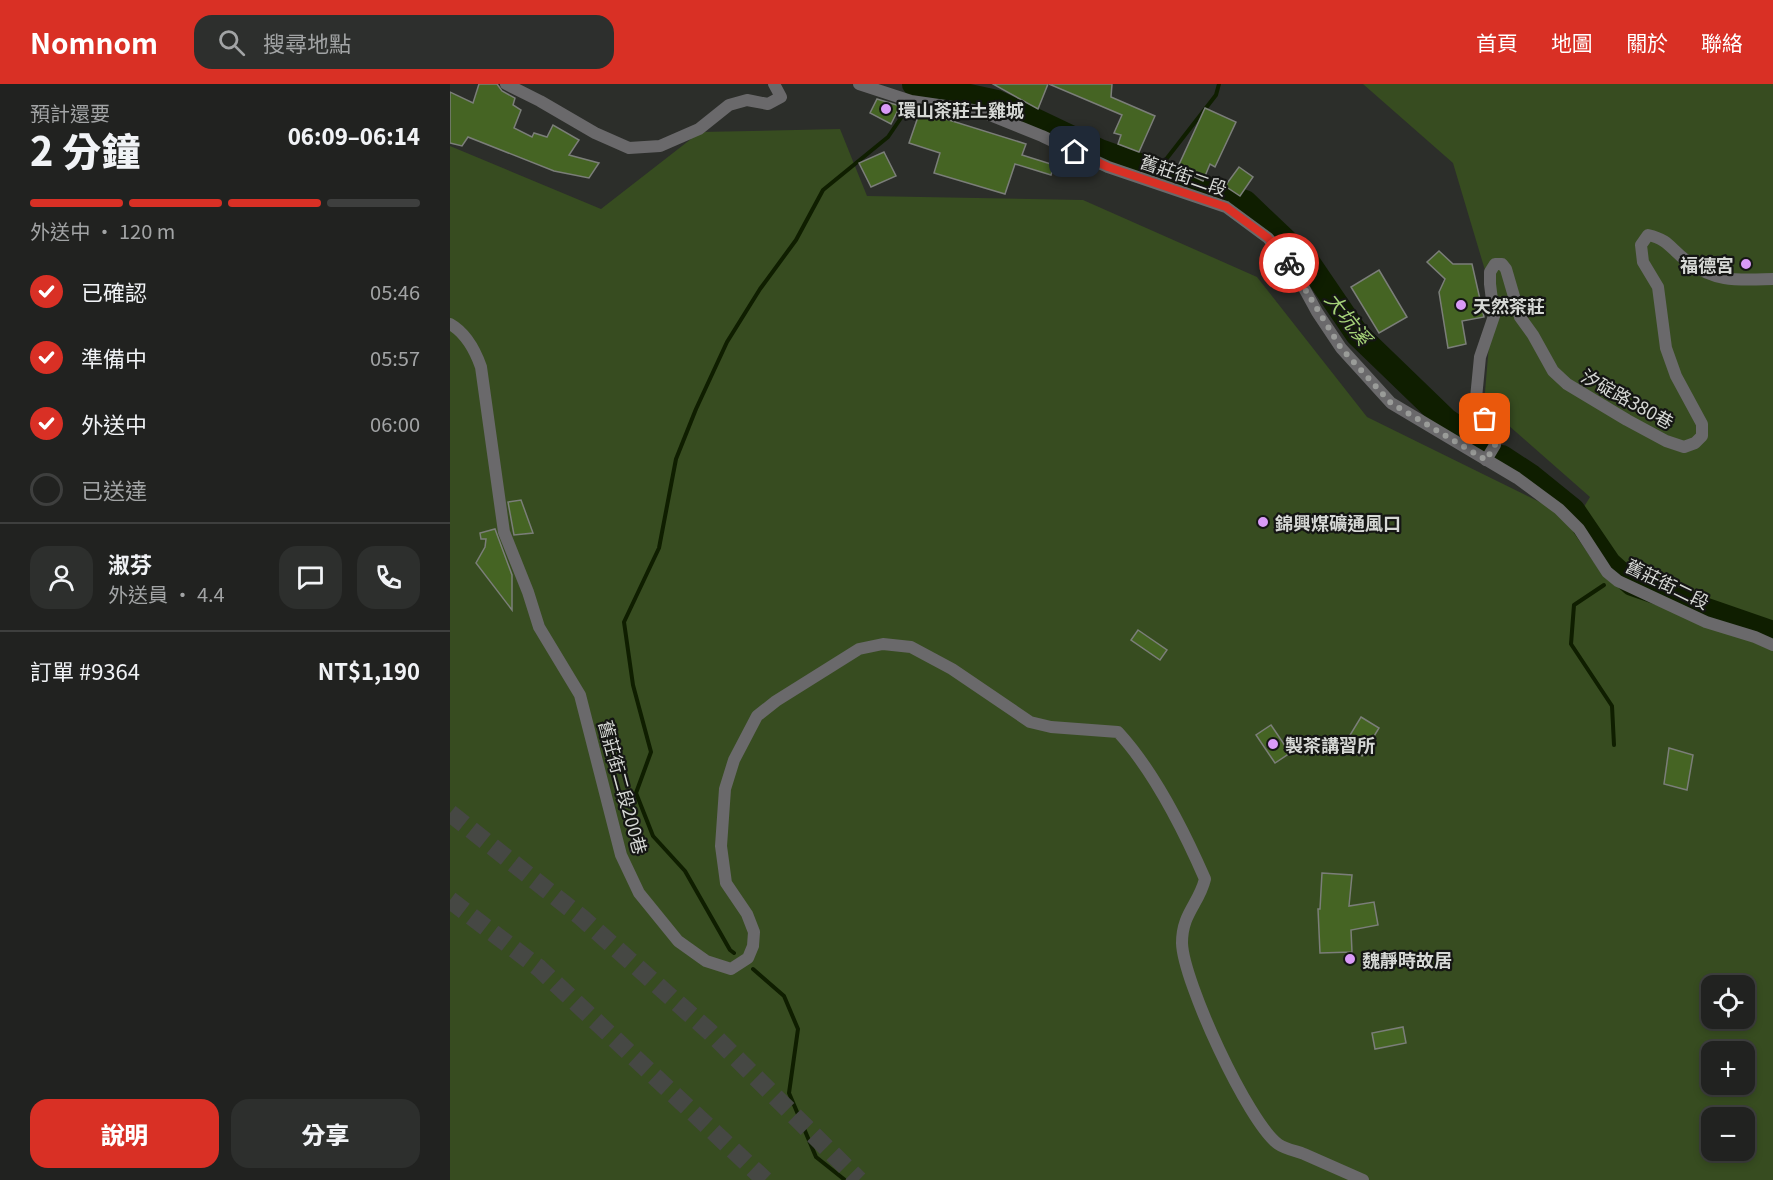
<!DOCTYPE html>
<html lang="zh-TW">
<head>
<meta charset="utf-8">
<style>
	:root { --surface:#212220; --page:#2d2f2d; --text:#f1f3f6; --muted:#a2a4a5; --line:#3e3f3e; --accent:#d93025 }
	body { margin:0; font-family:Georgia,"Noto Sans TC",serif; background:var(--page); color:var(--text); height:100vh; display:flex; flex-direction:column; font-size:22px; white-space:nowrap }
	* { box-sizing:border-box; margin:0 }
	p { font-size:20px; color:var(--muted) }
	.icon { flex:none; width:33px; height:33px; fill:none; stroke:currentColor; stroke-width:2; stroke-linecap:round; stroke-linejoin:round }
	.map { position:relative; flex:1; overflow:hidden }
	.panel { display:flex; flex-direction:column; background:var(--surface); width:450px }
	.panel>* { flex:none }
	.tools { position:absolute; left:1251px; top:891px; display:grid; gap:12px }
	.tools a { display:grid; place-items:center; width:54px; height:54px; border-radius:12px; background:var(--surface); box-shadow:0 3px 9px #0003,0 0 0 2px var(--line); font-size:30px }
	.pin { position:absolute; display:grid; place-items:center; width:51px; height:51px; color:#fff; margin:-26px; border-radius:12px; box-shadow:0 3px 9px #0006 }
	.courier { position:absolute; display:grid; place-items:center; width:60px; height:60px; margin:-30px; border:4px solid #d93025; border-radius:50%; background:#fff; color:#222; box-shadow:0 2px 8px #0007 }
	.overview em { font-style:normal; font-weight:800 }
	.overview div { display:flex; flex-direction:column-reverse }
	.overview { display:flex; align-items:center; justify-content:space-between; height:102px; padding:0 30px }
	h1 { font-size:39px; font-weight:800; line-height:45px }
	.bar { display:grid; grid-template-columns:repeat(4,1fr); gap:9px 6px; align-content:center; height:72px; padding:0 30px }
	.bar i { height:8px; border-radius:4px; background:var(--line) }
	.bar .active { background:var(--accent) }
	.bar p { grid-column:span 4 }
	.line { display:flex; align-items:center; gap:15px; padding:0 30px; border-top:2px solid var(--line) }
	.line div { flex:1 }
	.round { display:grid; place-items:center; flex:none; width:63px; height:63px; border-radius:18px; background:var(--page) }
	ol { padding:0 30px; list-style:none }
	li { display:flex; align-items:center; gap:18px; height:66px }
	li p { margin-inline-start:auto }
	li .icon { padding:6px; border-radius:50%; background:var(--accent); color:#fff; stroke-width:4 }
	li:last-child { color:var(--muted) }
	li i { width:33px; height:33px; border:3px solid var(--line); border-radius:50% }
	.action { display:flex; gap:12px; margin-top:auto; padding:12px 30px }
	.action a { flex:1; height:69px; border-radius:18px; background:var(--accent); color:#fff; font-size:24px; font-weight:800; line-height:69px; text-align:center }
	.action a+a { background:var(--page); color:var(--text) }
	header { display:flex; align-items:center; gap:36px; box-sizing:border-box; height:84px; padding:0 30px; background:var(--accent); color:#fff }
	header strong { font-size:28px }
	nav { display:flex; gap:33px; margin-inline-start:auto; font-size:21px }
	.search { width:420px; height:54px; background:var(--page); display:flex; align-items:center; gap:15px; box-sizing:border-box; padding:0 21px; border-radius:18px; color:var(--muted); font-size:22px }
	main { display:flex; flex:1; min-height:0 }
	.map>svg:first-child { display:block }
	.green { fill:#374c20; fill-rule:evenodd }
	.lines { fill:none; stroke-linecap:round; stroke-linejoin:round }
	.stream { stroke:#0f1e00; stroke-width:4 }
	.river { stroke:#0f1e00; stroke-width:24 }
	.building { fill:#456423; stroke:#7b7e79; stroke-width:1.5 }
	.highway-tunnel { stroke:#464844; stroke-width:18; stroke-dasharray:18 9; stroke-linecap:butt }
	.street { stroke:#6a696b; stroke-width:12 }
	.done { stroke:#9a9c99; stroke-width:6; stroke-dasharray:0 10.8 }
	.route { stroke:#d93025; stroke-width:8 }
	.poi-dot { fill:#d99af7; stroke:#151614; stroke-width:2 }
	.labels { text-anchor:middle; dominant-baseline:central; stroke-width:4.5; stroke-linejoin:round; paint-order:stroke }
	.poi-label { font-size:18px; font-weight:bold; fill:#d6d8d5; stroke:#151614; text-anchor:start }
	.street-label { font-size:18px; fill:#d6d8d5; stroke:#151614 }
	.water-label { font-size:20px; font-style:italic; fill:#a5d278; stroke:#151614 }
</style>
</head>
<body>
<header>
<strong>Nomnom</strong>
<div class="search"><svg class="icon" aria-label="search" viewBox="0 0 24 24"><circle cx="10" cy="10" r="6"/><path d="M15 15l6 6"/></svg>搜尋地點</div>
<nav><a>首頁</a><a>地圖</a><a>關於</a><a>聯絡</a></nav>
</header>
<main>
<section class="panel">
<div class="overview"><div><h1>2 分鐘</h1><p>預計還要</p></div><em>06:09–06:14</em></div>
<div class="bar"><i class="active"></i><i class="active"></i><i class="active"></i><i></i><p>外送中 · 120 m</p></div>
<ol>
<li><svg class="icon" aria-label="check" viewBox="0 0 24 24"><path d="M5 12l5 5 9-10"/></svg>已確認<p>05:46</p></li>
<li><svg class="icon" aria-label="check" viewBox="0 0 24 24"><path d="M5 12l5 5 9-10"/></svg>準備中<p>05:57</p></li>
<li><svg class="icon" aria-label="check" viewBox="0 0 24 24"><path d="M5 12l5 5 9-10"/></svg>外送中<p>06:00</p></li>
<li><i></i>已送達</li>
</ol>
<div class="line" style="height:108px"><a class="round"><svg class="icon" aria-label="person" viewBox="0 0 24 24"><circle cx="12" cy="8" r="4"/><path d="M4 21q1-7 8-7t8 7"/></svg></a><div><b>淑芬</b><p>外送員 · 4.4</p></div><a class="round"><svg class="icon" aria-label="chat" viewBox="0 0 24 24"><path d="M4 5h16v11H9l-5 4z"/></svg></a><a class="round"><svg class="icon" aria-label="phone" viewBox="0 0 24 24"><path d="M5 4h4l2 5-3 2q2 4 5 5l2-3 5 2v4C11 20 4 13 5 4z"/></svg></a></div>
<div class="line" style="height:78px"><div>訂單 #9364</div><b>NT$1,190</b></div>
<div class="action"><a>說明</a><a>分享</a></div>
</section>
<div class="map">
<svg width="1323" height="1096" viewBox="0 0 1323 1096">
	<rect width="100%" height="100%" fill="#2c2e2a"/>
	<path class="green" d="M913,0H1323V1096H0V62L151,125L250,48L390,45L417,112L633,116L807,193L917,333L1126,436L1140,413L1034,320L1043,213L1003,79ZM1262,902H1294V934H1262ZM1262,968H1294V1000H1262ZM1262,1034H1294V1066H1262Z"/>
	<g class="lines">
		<g class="stream">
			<path d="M457,3V0"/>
			<path d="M707,87L766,11L769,0"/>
			<path d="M1170,491L1172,490"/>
			<path d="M1154,501L1124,521L1121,560L1162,622L1164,661"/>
			<path d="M284,869L280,866L235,787L203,752L186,709L201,668L183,601L174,538L209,464L226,375L246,325L277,258L310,205L346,156L373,106L438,53L455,28"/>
			<path d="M303,885L334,912L348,945L339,1009L366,1073L395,1096"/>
		</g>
		<g class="river">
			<path d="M464,0L547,18L650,67L795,118L858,178L907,250L996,336L1032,360"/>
			<path d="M1052,373L1081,392L1123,426L1159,479L1182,500L1323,549"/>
		</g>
	</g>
	<g class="building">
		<path d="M29,0H47L52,7L65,14L63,21L71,26L64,44L82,53L84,49L97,53L103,41L129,56L119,71L149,79L139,94L104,87L18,53L12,62L0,59V8L23,19Z"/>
		<path d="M543,0H598L588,25Z"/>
		<path d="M599,0H662L661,13L705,32L689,68L668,60L671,51L664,49L672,31Z"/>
		<path d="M427,15L450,22L441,40L420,29Z"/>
		<path d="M755,24L786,38L765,83L760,80L753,97L727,85Z"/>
		<path d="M470,27L576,60L572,71L604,81L601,91L565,80L555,110L484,89L490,69L459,59Z"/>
		<path d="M434,68L446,92L421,103L409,79Z"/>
		<path d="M789,83L803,93L790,112L775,102Z"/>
		<path d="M989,167L1003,180H1022L1034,233L1012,237L1016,260L998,264L989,208L995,195L977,178Z"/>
		<path d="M929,186L957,233L929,249L901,203Z"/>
		<path d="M71,416L83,449L64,451L58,418Z"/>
		<path d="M45,445L62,491V526L26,479L35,463L36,455H31L30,449Z"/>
		<path d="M688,546L717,566L710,576L681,556Z"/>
		<path d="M911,633L929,644L912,672L894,661Z"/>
		<path d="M821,641L840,669L825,679L806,651Z"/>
		<path d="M1219,664L1243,671L1237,706L1214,700Z"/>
		<path d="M872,789L902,791L899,822L924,818L928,841L901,846L902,868L870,869L868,825H870Z"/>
		<path d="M953,943L956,959L925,965L922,949Z"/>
	</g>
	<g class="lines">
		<g class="highway-tunnel">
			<path d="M0,729L131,833L260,948L409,1096"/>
			<path d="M0,816L89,884L315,1096"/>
		</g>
		<g class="street">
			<path d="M56,0L90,17L145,49L179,64L210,62L249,45L279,21L297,16L318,20L331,13L324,0"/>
			<path d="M409,0L461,17L530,27L592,52L658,83L776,123L818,154L843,184L867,228L891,264L941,319L1067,394L1109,425L1129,445L1157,488L1168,497L1256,538L1305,553L1323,561"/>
			<path d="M0,240C16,249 25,266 31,283L54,448L78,508L89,543L130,611L171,771L189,809L228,857L256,877L281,885L298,874L303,862L304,848L297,830L276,799L271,762L275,705L284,676L307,632L326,617L409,565L433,560L461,563L502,585L580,638L601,643L668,648C704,687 734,747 755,795C749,820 732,829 732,859C733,897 798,1038 828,1060C835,1065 846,1067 854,1070C874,1079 893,1087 913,1096"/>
			<path d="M1036,376L1045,361L1043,349L1026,314L1030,273L1044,232L1040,200V188L1045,180H1052L1056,185L1070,233L1083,251L1103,287L1117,300L1177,336L1216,357L1234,363L1245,359L1252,352V340L1226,292L1216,264L1208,203L1193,178L1191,161L1198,151C1220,156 1220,165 1237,177C1267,199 1288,196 1323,195"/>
		</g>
	</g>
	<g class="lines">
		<path class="done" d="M839,179L891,264L941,319L1036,376L1045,361L1043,349L1035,335"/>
		<path class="route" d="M625,68L658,83L776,123L818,154L839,179"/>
	</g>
	<g class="poi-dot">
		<circle cx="436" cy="25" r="6"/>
		<circle cx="1296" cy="180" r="6"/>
		<circle cx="1011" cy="221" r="6"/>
		<circle cx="813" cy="438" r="6"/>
		<circle cx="823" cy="660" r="6"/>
		<circle cx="900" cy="875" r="6"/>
	</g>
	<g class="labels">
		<g class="poi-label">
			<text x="448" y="25">環山茶莊土雞城</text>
			<text x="1284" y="180" text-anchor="end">福德宮</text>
			<text x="1023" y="221">天然茶莊</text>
			<text x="825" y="438">錦興煤礦通風口</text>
			<text x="835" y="660">製茶講習所</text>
			<text x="912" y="875">魏靜時故居</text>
		</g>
		<g class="street-label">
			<text transform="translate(734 90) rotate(19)">舊莊街二段</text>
			<text transform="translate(1178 314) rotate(29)">汐碇路380巷</text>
			<text transform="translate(1218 499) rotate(26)">舊莊街二段</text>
			<text transform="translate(174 703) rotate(75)">舊莊街二段200巷</text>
		</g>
		<g class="water-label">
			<text transform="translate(899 234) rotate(52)">大坑溪</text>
		</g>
	</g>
</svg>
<div class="tools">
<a><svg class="icon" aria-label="locate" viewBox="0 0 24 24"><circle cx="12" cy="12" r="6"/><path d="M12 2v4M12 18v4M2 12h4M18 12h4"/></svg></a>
<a>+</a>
<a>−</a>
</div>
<div class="pin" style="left:1035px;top:335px;background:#ea580c"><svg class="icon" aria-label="bag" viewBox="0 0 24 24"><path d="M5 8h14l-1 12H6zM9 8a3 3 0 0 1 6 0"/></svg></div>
<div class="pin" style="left:625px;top:68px;background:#1f2937"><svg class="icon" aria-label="home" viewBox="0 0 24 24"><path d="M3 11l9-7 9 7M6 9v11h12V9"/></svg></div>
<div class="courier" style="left:839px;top:179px"><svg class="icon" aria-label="bike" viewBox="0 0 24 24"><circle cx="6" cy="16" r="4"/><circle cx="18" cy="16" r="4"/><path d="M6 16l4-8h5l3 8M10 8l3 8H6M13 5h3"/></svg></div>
</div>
</main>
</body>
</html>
